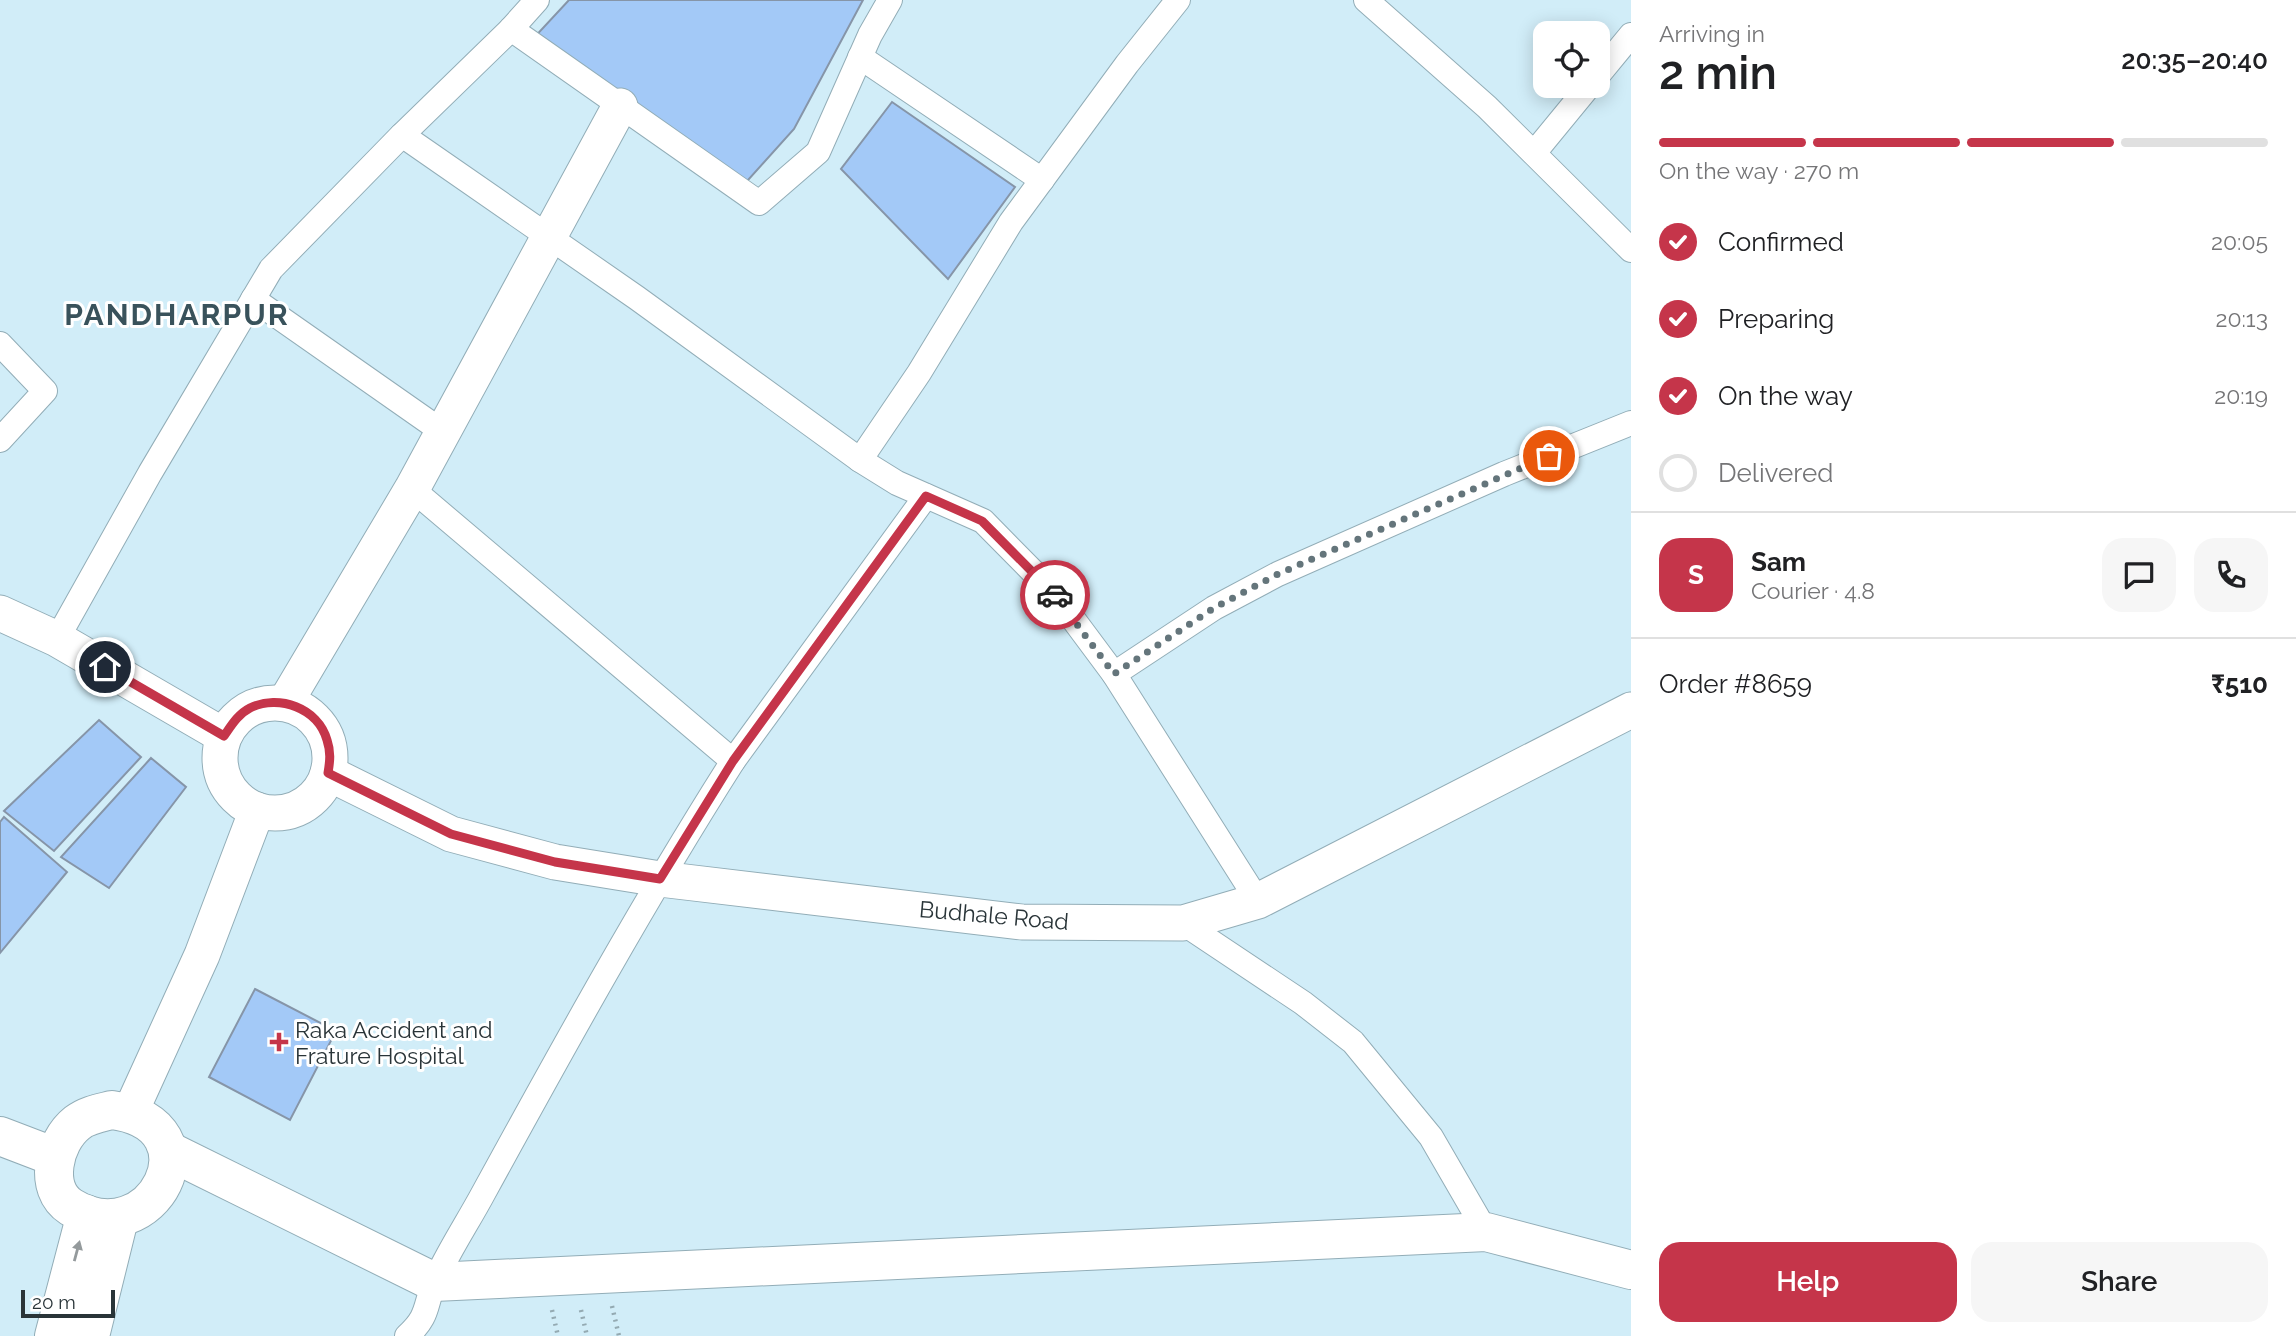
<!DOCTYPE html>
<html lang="en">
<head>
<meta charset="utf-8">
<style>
	:root { --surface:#fff; --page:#f6f6f6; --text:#202124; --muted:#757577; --line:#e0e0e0; --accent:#c5354a }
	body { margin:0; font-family:Raleway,sans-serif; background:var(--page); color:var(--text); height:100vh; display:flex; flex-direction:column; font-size:26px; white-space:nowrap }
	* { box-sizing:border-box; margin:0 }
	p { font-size:23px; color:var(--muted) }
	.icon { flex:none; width:38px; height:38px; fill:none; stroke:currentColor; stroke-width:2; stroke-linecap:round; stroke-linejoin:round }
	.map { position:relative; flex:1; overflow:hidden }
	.sheet { display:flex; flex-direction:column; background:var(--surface); width:665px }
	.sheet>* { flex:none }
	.tools { position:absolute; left:1533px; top:21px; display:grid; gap:14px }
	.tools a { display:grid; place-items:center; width:77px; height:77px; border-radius:14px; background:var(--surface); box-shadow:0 4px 18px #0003; font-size:35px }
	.scale { position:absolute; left:21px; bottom:18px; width:94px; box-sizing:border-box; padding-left:7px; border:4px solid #293438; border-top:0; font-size:19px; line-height:24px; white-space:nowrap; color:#293438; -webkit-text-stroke:5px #fff; paint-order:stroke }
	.pin { position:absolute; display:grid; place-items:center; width:60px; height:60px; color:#fff; margin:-30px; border:4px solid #fff; border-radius:50%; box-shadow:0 2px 7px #0007 }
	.courier { position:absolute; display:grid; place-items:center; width:70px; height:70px; margin:-35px; border:5px solid #c5354a; border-radius:50%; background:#fff; color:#222; box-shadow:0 2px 9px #0007 }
	.head em { font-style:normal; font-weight:600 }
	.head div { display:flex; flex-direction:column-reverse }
	.head { display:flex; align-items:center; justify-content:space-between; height:119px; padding:0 28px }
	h1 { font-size:46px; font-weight:600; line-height:52px }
	.bar { display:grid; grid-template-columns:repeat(4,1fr); gap:10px 7px; align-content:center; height:84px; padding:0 28px }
	.bar i { height:9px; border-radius:5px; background:var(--line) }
	.bar .selected { background:var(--accent) }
	.bar p { grid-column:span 4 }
	.line { display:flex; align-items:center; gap:18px; padding:0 28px; border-top:2px solid var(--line) }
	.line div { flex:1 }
	.round { display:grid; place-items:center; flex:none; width:74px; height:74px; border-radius:21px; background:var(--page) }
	ol { padding:0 28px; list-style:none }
	li { display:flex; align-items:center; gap:21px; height:77px }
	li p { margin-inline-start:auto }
	li .icon { padding:7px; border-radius:50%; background:var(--accent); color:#fff; stroke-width:4 }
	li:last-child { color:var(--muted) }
	li i { width:38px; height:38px; border:4px solid var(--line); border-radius:50% }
	.cta { display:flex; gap:14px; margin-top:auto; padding:14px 28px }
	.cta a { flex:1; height:80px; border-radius:21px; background:var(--accent); color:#fff; font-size:28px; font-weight:600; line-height:80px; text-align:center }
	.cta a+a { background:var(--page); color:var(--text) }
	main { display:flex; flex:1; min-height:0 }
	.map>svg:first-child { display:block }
	.building { fill:#a3c9f7; stroke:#8695a8; stroke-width:2 }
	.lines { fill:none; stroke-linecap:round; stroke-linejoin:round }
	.street-casing { stroke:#92adb7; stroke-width:26 }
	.secondary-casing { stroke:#92adb7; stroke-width:37 }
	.primary-casing { stroke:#92adb7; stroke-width:40 }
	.highway-casing { stroke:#92adb7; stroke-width:40 }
	.path { stroke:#94aab2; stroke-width:4.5; stroke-dasharray:2 5; stroke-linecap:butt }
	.street { stroke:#fff; stroke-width:24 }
	.secondary { stroke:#fff; stroke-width:35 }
	.primary { stroke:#fff; stroke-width:38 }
	.highway { stroke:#fff; stroke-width:38 }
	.oneway { fill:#949a9c }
	.done { stroke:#64757b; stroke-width:7; stroke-dasharray:0 12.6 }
	.route { stroke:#c5354a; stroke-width:9 }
	.poi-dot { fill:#c5354a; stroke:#fff; stroke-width:2.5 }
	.labels { text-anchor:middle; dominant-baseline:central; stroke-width:6; stroke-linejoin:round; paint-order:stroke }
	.street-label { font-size:23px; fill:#293438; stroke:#fff }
	.poi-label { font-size:23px; fill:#293438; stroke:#fff; text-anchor:start }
	.district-label { font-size:30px; font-weight:bold; letter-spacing:2px; fill:#39525b; stroke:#fff }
</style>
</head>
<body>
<main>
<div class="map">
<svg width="1631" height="1336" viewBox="0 0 1631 1336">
	<rect width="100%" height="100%" fill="#d1edf8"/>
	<g class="building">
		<path d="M569,0H863L794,129L740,189L529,43Z"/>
		<path d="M892,102L1015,187L948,279L841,169Z"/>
		<path d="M99,720L141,757L54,851L4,811Z"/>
		<path d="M151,758L186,787L109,888L61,857Z"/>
		<path d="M4,817L67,872L0,953V822Z"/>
		<path d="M255,989L336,1031L290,1120L209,1077Z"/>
	</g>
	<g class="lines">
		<defs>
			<g id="street">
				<path d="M1366,0L1487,107L1631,250"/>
				<path d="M511,29L759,203L818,152L870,35L890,0"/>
				<path d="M860,57L1042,180"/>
				<path d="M1598,75L1631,35"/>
				<path d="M402,135L637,298L860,460L897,483L983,521L1053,592L1114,674L1258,901"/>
				<path d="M1534,153L1589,86"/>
				<path d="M253,299L443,432"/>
				<path d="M0,344L45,391L0,440"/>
				<path d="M860,460L919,373L1011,222L1127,64L1178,0"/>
				<path d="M412,489L733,761"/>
				<path d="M57,639L150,473L271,269L402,135L511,29L537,0"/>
				<path d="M1114,674L1214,608L1278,574L1504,474L1631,423"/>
				<path d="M1183,923L1303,1003L1353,1042L1431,1137L1486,1232"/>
				<path d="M407,1336C430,1315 424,1306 435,1281C449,1250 468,1222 484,1192C564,1046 644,901 733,761L926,496"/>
			</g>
			<g id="secondary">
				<path d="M0,613L57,639L224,736"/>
				<circle cx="275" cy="758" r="55"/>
				<path d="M285,703L412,489L620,106"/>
				<path d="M328,773L451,834L555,862L660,879L1022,922L1183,923L1258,901L1631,710"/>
				<path d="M130,1113L202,955L257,810"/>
			</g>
			<g id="primary">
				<path d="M54,1336L86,1214"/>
				<path d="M90,1336L119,1219"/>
			</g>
			<g id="highway">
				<path d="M112,1110C221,1125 152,1257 71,1207C43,1189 53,1142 77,1123C87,1115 100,1113 112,1110Z"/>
				<path d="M0,1136L55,1157"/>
				<path d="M169,1151L434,1282L1486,1232L1631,1270"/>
			</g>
		</defs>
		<use href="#street" class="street-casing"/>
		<use href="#secondary" class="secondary-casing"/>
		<use href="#primary" class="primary-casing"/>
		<use href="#highway" class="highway-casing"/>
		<g class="path">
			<path d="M612,1306L619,1336"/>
			<path d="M552,1310L558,1336"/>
			<path d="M581,1310L587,1336"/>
		</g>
		<use href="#street" class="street"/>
		<use href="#secondary" class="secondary"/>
		<use href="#primary" class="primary"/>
		<use href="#highway" class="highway"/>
	</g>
	<defs><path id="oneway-solid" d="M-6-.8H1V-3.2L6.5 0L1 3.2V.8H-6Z" transform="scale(1.75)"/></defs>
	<use class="oneway" href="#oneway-solid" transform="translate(77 1251) rotate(-75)"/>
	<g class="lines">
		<path class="done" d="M1055,595L1114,674L1214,608L1278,574L1549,456"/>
		<path class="route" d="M105,667L224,736C231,726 238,714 250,708C279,694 318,708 327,740C331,752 330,761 328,773L451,834L555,862L660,879L733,761L926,496L982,521L1055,595"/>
	</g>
	<path class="poi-dot" d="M275.5 1031.5h7v7h7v7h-7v7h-7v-7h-7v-7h7z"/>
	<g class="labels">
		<g class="street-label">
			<text transform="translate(994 915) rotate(5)">Budhale Road</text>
		</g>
		<g class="poi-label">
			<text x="295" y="1029">Raka Accident and<tspan x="295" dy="26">Frature Hospital</tspan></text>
		</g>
		<g class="district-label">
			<text x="177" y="314">PANDHARPUR</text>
		</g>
	</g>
</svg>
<div class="tools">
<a><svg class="icon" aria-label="locate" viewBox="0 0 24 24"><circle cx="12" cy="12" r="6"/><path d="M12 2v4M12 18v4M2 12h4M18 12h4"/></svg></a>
</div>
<div class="scale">20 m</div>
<div class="pin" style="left:1549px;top:456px;background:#ea580c"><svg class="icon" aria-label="bag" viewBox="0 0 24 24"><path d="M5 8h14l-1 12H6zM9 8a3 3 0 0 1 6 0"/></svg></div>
<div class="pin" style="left:105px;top:667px;background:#1f2937"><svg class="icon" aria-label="home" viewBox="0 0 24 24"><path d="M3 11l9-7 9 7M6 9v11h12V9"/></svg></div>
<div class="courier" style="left:1055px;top:595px"><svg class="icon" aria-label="car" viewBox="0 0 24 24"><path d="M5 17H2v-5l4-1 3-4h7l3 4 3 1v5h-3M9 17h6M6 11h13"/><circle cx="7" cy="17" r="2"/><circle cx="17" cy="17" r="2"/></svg></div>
</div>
<section class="sheet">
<div class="head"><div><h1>2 min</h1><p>Arriving in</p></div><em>20:35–20:40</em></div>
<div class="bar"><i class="selected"></i><i class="selected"></i><i class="selected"></i><i></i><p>On the way · 270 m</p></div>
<ol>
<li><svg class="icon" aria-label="check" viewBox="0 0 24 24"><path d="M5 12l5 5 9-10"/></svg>Confirmed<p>20:05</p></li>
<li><svg class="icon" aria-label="check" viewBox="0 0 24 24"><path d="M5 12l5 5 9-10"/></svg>Preparing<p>20:13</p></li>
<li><svg class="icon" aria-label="check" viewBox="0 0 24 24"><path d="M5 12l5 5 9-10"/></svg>On the way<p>20:19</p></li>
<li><i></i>Delivered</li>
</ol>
<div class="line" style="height:126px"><b class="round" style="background:var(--accent);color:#fff">S</b><div><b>Sam</b><p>Courier · 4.8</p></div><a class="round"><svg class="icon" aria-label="chat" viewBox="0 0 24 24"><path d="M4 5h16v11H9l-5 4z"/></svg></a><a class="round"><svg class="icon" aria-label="phone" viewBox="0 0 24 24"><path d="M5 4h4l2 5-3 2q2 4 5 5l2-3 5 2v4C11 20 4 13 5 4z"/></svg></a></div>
<div class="line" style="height:91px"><div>Order #8659</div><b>₹510</b></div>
<div class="cta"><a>Help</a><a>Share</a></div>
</section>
</main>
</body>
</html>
